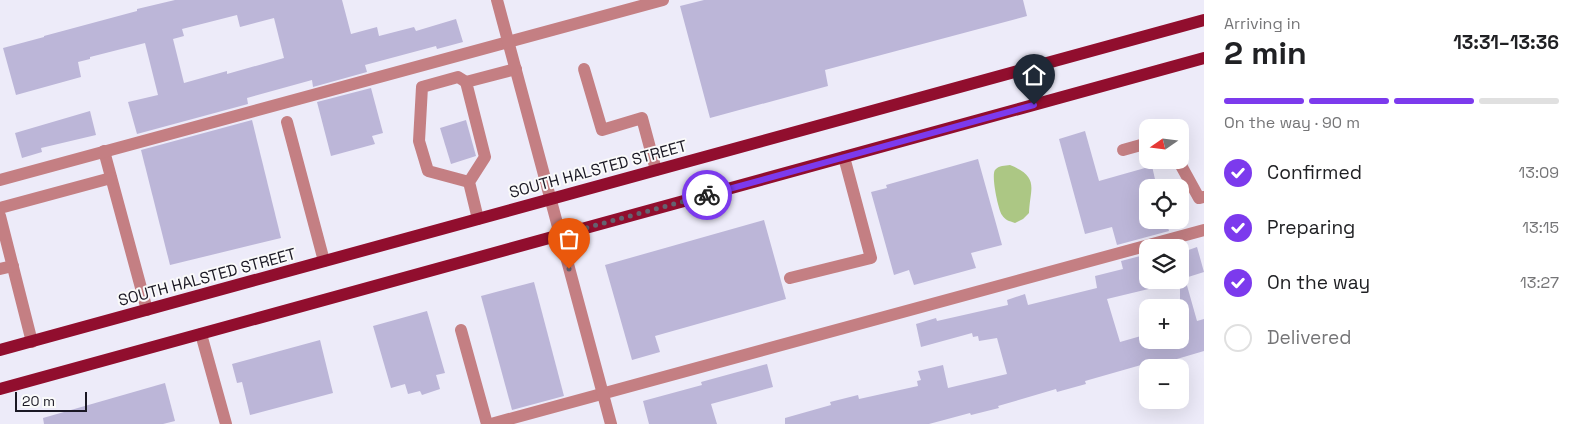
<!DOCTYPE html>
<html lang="en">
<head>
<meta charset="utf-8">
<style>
	:root { --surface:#fff; --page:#f2f2f2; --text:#202124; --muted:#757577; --line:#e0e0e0; --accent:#7c3aed }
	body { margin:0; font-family:"Space Grotesk",sans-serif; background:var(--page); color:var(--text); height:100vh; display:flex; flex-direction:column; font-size:19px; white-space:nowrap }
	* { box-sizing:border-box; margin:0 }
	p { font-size:16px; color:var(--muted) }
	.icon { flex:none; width:28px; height:28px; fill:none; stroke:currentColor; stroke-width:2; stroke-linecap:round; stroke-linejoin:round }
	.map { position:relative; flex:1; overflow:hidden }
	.details { display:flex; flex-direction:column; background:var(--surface); width:375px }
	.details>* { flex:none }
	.needle { width:32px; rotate:256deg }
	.fabs { position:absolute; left:1139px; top:119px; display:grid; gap:10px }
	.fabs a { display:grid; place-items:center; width:50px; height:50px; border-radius:10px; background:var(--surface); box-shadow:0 5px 20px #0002; font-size:25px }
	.scale { position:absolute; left:15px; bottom:12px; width:72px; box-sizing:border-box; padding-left:5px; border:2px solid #1a1824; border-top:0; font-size:14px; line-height:18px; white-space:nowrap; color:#1a1824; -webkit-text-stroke:4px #fafafa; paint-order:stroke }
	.pin { position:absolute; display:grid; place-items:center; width:42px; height:42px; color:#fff; margin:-51px -21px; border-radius:50% 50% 50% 0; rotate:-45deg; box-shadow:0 0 5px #0007 }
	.pin .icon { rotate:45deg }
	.courier { position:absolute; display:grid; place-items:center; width:50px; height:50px; margin:-25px; border:4px solid #7c3aed; border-radius:50%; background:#fff; color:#222; box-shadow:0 1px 6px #0007 }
	.summary em { font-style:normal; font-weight:700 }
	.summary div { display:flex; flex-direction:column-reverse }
	.summary { display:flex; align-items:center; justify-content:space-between; height:85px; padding:0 20px }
	h1 { font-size:32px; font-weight:700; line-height:38px }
	.bar { display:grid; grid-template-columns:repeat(4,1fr); gap:8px 5px; align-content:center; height:60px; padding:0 20px }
	.bar i { height:6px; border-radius:4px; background:var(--line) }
	.bar .current { background:var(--accent) }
	.bar p { grid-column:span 4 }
	ol { padding:0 20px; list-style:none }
	li { display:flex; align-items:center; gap:15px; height:55px }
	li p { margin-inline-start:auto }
	li .icon { padding:5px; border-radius:50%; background:var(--accent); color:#fff; stroke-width:4 }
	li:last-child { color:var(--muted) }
	li i { width:28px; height:28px; border:2px solid var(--line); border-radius:50% }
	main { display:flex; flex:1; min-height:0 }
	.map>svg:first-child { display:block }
	.green { fill:#acc784 }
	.building { fill:#bcb6d8; fill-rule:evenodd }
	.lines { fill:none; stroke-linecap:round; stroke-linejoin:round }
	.lane { stroke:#c47f83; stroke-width:12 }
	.street { stroke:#c47f83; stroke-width:12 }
	.primary { stroke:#910e2e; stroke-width:12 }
	.done { stroke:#64626f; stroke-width:5; stroke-dasharray:0 9 }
	.route { stroke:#7c3aed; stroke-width:6 }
	.labels { text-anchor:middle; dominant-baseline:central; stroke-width:4; stroke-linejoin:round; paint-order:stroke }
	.street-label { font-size:16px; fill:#1a1824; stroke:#fafafa }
</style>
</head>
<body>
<main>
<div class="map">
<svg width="1204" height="424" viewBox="0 0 1204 424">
	<rect width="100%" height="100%" fill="#edebf9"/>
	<path class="green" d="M1010,165C1040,177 1030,188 1029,213L1023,219L1015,223C1009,221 1005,220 1002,215C998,209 991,175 995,170C999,165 1005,166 1010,165Z"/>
	<g class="building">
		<path d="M175,0H342L351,34L377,27L379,36L414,27L416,31L456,19L463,42L437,49L436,46L365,65L367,72L313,87L312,80L247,98L248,104L137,134L128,102L158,95L145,43L90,57V59L78,62L81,77L16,95L3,48L44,37V36L137,11V9ZM237,15L240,27L274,18L284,58L227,74V71L184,83L173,39L184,36L182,29Z"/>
		<path d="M704,0H1023L1027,16L825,70L828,86L710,118L680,6Z"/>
		<path d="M371,88L383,133L372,136L375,144L331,156L317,102Z"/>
		<path d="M90,111L96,135L41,148L42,152L22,158L15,133Z"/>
		<path d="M252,120L281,238L170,265L141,150Z"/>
		<path d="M466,120L476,156L451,164L440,128Z"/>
		<path d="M1085,131L1099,181L1152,166L1157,188H1148V220H1166L1169,231L1117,245L1112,227L1085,234L1059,139Z"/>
		<path d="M978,159L1002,245L971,253L976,268L914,285L909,270L894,275L871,192L887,188L886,185Z"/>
		<path d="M764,220L786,299L655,336L660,352L632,360L605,265Z"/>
		<path d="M1197,247L1204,272L1185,278L1186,280L1107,299L1120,342L1148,334V340H1180V282H1186L1197,321L1204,319V351L1143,369L1141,365L1085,381L1086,384L1057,392L1056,389L998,406L999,408L971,415L970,413L929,424H785V418L831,405L830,402L858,395L859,399L918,386L917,381L921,380L918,371L943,365L948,388L1007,374L997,338L979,341L978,336L973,337L972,333L921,347L916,324L936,318L937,321L1008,305L1007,300L1025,294L1028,305L1097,288L1095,276L1123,269L1121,261L1148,254V280H1180V253Z"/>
		<path d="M534,282L564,396L512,410L481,296Z"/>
		<path d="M427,311L445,373L436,375L440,389L422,395L420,391L408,394L405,384L391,388L373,326Z"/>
		<path d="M320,340L333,393L250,415L242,382L237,383L232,364Z"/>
		<path d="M767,364L773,387L711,404L717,424H649L643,401L702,385L701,382Z"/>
		<path d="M165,383L175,421L163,424H44L43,418Z"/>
	</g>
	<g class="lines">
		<g class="lane">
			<path d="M584,69L602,130L642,118L656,170"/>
			<path d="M466,82L458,77L422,87L419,141L428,171L469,182"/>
			<path d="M287,122L324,261"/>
			<path d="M1123,150L1148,143"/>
			<path d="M104,151L147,310"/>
			<path d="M1178,160L1199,198L1204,197"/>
			<path d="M0,180L663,0"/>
			<path d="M0,208L111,178"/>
			<path d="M0,216L32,342"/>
			<path d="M478,219L469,182L485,157L466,82L516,69"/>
			<path d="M0,269L13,266"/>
			<path d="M790,278L871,258L844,157"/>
			<path d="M461,330L487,424"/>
			<path d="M201,334L226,424"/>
			<path d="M491,424L1204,230"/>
		</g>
		<path class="street" d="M497,0L611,424"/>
		<g class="primary">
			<path d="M0,350L1204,20"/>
			<path d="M0,389L1204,58"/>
		</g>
	</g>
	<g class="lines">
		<path class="done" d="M569,269L560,235L707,195"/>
		<path class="route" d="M707,195L1034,105"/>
	</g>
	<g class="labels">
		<g class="street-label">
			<text transform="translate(598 169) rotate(-15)">SOUTH HALSTED STREET</text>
			<text transform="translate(207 277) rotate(-15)">SOUTH HALSTED STREET</text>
		</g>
	</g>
</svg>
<div class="fabs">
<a><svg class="needle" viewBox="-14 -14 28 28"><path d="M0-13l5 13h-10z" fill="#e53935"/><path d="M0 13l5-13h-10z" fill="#757577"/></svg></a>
<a><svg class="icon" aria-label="locate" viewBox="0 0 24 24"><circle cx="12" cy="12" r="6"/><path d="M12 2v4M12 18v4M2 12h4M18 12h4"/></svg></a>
<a><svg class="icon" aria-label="layers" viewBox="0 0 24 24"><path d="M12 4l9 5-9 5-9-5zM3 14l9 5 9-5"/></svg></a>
<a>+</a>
<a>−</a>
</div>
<div class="scale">20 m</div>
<div class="pin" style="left:569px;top:269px;background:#ea580c"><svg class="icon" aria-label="bag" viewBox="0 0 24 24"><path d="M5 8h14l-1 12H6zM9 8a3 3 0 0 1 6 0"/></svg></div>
<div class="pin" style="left:1034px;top:105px;background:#1f2937"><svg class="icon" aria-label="home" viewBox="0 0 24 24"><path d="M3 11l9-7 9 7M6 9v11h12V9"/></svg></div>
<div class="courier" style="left:707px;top:195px"><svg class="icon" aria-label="bike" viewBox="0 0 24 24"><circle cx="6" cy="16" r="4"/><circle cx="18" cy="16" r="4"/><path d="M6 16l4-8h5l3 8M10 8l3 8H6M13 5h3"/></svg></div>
</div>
<section class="details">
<div class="summary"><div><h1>2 min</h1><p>Arriving in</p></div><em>13:31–13:36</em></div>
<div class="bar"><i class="current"></i><i class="current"></i><i class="current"></i><i></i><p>On the way · 90 m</p></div>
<ol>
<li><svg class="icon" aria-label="check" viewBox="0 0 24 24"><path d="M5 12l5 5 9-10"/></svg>Confirmed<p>13:09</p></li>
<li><svg class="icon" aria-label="check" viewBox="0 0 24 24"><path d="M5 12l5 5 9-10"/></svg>Preparing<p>13:15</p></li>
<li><svg class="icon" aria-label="check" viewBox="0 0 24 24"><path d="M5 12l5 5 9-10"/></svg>On the way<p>13:27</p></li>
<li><i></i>Delivered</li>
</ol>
</section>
</main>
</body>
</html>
